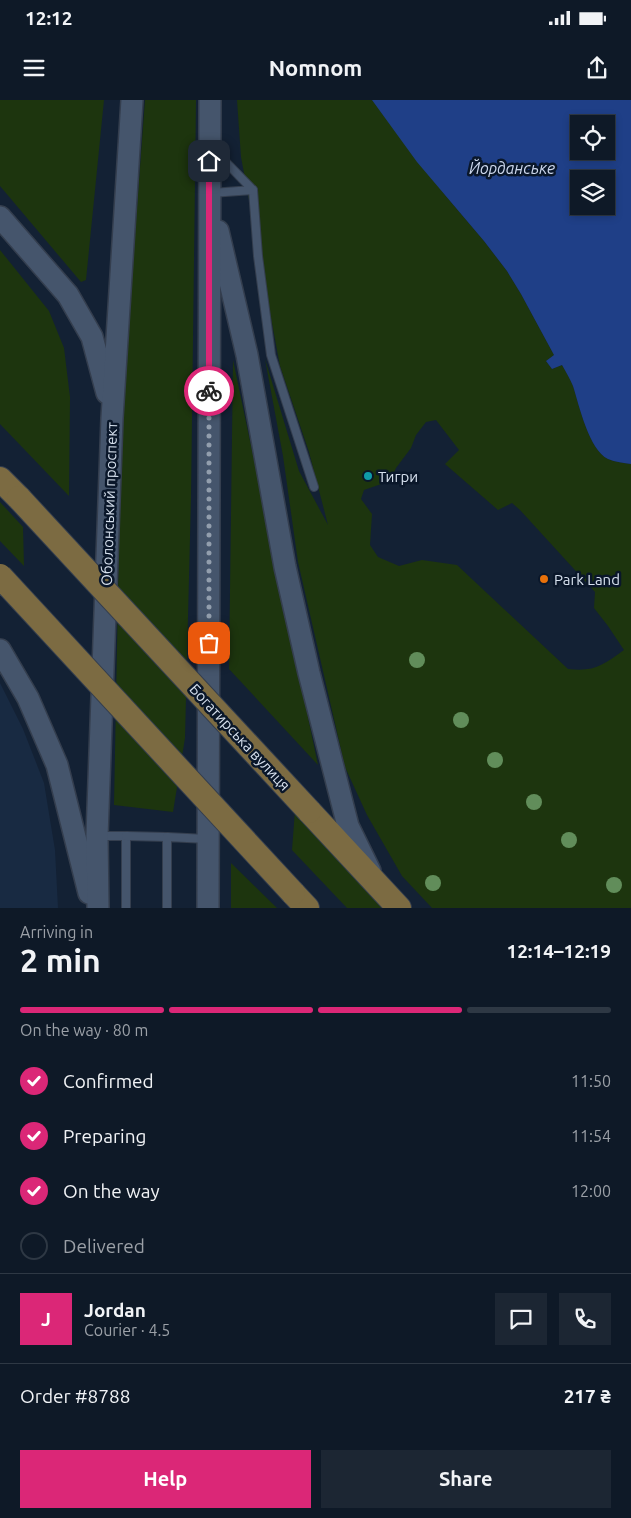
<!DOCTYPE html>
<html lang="en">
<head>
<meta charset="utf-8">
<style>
	:root { --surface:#0e1927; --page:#1c2633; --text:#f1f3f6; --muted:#9ba0a7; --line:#2e3844; --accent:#db2777 }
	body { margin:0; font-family:Ubuntu,sans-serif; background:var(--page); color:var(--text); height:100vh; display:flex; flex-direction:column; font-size:19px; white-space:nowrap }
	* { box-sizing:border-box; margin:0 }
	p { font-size:16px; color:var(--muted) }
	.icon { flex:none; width:28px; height:28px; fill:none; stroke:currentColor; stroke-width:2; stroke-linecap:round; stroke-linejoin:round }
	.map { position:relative; height:808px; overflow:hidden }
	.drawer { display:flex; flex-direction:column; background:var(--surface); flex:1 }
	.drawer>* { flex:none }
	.tools { position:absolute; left:570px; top:15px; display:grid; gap:10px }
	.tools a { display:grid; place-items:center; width:45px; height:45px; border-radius:0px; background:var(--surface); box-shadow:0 2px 8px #0003,0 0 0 1px var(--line); font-size:25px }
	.pin { position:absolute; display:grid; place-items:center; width:42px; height:42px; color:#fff; margin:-21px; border-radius:10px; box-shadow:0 2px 8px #0006 }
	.courier { position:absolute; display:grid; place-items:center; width:50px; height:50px; margin:-25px; border:4px solid #db2777; border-radius:50%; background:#fff; color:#222; box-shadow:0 1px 6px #0007 }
	.overview em { font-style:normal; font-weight:600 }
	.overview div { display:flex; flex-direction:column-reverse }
	.overview { display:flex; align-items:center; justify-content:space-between; height:85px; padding:0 20px }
	h1 { font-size:32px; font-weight:600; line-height:38px }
	.bar { display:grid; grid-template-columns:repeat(4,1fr); gap:8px 5px; align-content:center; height:60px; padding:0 20px }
	.bar i { height:6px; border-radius:4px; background:var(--line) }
	.bar .selected { background:var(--accent) }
	.bar p { grid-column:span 4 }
	.line { display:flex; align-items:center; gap:12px; padding:0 20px; border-top:1px solid var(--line) }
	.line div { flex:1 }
	.round { display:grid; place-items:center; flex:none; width:52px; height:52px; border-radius:0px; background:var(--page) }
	ol { padding:0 20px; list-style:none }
	li { display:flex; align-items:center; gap:15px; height:55px }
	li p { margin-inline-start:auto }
	li .icon { padding:5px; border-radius:50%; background:var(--accent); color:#fff; stroke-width:4 }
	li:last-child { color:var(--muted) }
	li i { width:28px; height:28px; border:2px solid var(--line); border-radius:50% }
	.primary-button { display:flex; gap:10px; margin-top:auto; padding:10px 20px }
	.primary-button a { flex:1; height:58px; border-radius:0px; background:var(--accent); color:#fff; font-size:20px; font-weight:600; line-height:58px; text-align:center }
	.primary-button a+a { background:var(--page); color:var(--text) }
	.status { display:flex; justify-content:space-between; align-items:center; height:35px; padding:0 25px; background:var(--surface); direction:ltr }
	.status svg { height:14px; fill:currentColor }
	header { display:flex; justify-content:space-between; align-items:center; height:65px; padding:0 20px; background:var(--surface); font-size:22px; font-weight:600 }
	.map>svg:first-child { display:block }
	.built { fill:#182a42 }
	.green { fill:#1d350e; fill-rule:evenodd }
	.water { fill:#1f3f87; fill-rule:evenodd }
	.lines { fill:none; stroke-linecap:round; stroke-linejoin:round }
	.service-casing { stroke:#343e4e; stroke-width:10 }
	.secondary-casing { stroke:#343e4e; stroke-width:24 }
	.primary-casing { stroke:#343e4e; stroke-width:26 }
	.service { stroke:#45556c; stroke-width:8 }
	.secondary { stroke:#45556c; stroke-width:21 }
	.primary { stroke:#7c6b42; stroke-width:24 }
	.primary-bridge-casing { stroke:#343e4e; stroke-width:26; stroke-linecap:butt }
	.primary-bridge { stroke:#7c6b42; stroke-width:24 }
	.tree { fill:#618d5a }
	.done { stroke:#929ead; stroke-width:5; stroke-dasharray:0 9 }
	.route { stroke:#db2777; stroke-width:6 }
	.culture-dot { fill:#0f9aa8; stroke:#0a172a; stroke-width:2 }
	.food-dot { fill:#e8710a; stroke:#0a172a; stroke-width:2 }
	.labels { text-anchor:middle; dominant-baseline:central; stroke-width:5; stroke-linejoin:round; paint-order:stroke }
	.poi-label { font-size:15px; fill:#d7e1ee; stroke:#0a172a; text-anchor:start }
	.street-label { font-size:15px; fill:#d7e1ee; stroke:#0a172a }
	.water-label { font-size:16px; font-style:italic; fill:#cdd8ed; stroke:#0a172a }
</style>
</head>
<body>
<div class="status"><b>12:12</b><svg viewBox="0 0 49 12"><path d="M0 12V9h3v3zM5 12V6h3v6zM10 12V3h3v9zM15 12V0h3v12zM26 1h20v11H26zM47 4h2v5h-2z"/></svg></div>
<header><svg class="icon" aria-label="menu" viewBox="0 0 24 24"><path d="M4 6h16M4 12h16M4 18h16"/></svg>Nomnom<svg class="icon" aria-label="share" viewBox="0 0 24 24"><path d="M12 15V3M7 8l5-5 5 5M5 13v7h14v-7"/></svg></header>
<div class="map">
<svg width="631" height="808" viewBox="0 0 631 808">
	<rect width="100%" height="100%" fill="#132134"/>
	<path class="built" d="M0,583L23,629L44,683L55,750L58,808H0Z"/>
	<g class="green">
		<path d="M0,0H104L86,180L81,182L0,86Z"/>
		<path d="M145,0H196L191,397L185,638L173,712L114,705L120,391L126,257Z"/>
		<path d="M237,0H372L445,95L484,141L507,171L521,194L554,255L546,261L552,269L562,265C566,272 570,278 573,286C579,305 589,350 608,359C615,362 624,363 631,364V808H432L402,776L367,715L345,667L298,462L283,356L265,259L299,371L328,425L309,352L280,266L241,57ZM436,320L459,350L445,364L498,410L512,403L520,410L595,492L594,508L608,526L624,550C603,565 595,572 568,569L457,465L422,460L399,466L378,457L370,445L372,414L361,399L364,390L390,381L396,368L411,348L416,335L426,322Z"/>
		<path d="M0,150L49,211L64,248L70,297L69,396L0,324Z"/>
		<path d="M233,260L318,665L229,569Z"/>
		<path d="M0,402L23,427L24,466L0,441Z"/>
		<path d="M295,710L386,808H347L292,750Z"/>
		<path d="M231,763L277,808H231Z"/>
	</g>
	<path class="water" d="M372,0H631V364C624,363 615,362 608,359C589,350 579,305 573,286C570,279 566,272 562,265L552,269L546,261L554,255L521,194L507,171L484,141L417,62ZM579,24H606V51H579ZM579,79H606V106H579Z"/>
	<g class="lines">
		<defs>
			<g id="service">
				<path d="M253,90L258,156L271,255L314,387"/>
				<path d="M211,93L253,90L214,50"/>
				<path d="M98,736H126V808"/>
				<path d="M126,736L167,737"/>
				<path d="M167,808V737L207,739"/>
			</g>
			<g id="secondary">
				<path d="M0,117L68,195L92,237L107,293"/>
				<path d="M218,131L247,255L285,467L309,573L348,726L370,771"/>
				<path d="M0,550L28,598L57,665L89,793"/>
				<path d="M98,808L97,736L112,318L132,0"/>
				<path d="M208,808L210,0"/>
			</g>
			<g id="primary">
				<path d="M0,379L19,398"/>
				<path d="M309,711L399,808"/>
				<path d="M293,793L307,808"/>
			</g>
		</defs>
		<use href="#service" class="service-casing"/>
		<use href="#secondary" class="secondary-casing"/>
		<use href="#primary" class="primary-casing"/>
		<use href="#service" class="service"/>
		<use href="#secondary" class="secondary"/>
		<use href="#primary" class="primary"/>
		<defs>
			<g id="primary-bridge">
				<path d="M19,398L309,711"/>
				<path d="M0,476L293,793"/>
			</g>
		</defs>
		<use href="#primary-bridge" class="primary-bridge-casing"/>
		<use href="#primary-bridge" class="primary-bridge"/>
	</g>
	<g class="tree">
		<circle cx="417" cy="560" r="8"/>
		<circle cx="461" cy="620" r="8"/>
		<circle cx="495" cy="660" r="8"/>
		<circle cx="534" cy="702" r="8"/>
		<circle cx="569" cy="740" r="8"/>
		<circle cx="433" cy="783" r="8"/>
		<circle cx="614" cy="785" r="8"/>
	</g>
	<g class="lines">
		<path class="done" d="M209,291V543"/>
		<path class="route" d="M209,291V61"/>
	</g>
	<circle class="culture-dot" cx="368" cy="376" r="5"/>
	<circle class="food-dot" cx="544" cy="479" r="5"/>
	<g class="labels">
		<g class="poi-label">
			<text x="378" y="376">Тигри</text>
			<text x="554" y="479">Park Land</text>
		</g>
		<g class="street-label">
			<text transform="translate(109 404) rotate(-88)">Оболонський проспект</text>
			<text transform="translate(240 637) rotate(47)">Богатирська вулиця</text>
		</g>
		<g class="water-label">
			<text x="512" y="68">Йорданське</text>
		</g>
	</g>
</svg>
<div class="tools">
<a><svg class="icon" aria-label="locate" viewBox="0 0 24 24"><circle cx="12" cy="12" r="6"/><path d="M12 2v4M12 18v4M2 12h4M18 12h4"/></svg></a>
<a><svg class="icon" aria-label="layers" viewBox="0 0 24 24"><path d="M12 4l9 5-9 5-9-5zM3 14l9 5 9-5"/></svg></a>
</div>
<div class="pin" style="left:209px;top:543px;background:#ea580c"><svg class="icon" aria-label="bag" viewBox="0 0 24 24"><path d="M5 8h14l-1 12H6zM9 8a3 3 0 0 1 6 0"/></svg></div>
<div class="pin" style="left:209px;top:61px;background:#1f2937"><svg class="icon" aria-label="home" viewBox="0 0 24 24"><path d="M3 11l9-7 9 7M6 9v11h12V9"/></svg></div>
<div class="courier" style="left:209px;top:291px"><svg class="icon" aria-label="bike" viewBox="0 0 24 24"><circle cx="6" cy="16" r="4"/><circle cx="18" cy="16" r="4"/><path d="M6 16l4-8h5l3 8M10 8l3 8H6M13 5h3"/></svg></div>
</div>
<section class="drawer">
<div class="overview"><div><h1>2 min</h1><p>Arriving in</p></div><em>12:14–12:19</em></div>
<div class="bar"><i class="selected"></i><i class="selected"></i><i class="selected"></i><i></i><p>On the way · 80 m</p></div>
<ol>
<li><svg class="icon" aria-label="check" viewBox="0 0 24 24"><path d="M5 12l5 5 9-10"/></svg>Confirmed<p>11:50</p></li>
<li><svg class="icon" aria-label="check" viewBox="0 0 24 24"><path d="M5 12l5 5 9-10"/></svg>Preparing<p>11:54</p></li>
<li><svg class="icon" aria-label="check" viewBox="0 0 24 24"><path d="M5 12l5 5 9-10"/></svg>On the way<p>12:00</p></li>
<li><i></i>Delivered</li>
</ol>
<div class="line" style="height:90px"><b class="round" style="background:var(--accent);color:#fff">J</b><div><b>Jordan</b><p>Courier · 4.5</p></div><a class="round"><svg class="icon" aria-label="chat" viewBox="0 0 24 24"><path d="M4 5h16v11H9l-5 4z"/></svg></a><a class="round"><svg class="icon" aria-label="phone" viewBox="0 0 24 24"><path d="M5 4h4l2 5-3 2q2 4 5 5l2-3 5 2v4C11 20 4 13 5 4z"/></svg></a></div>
<div class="line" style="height:65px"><div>Order #8788</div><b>217 ₴</b></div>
<div class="primary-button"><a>Help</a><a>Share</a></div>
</section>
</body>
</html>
